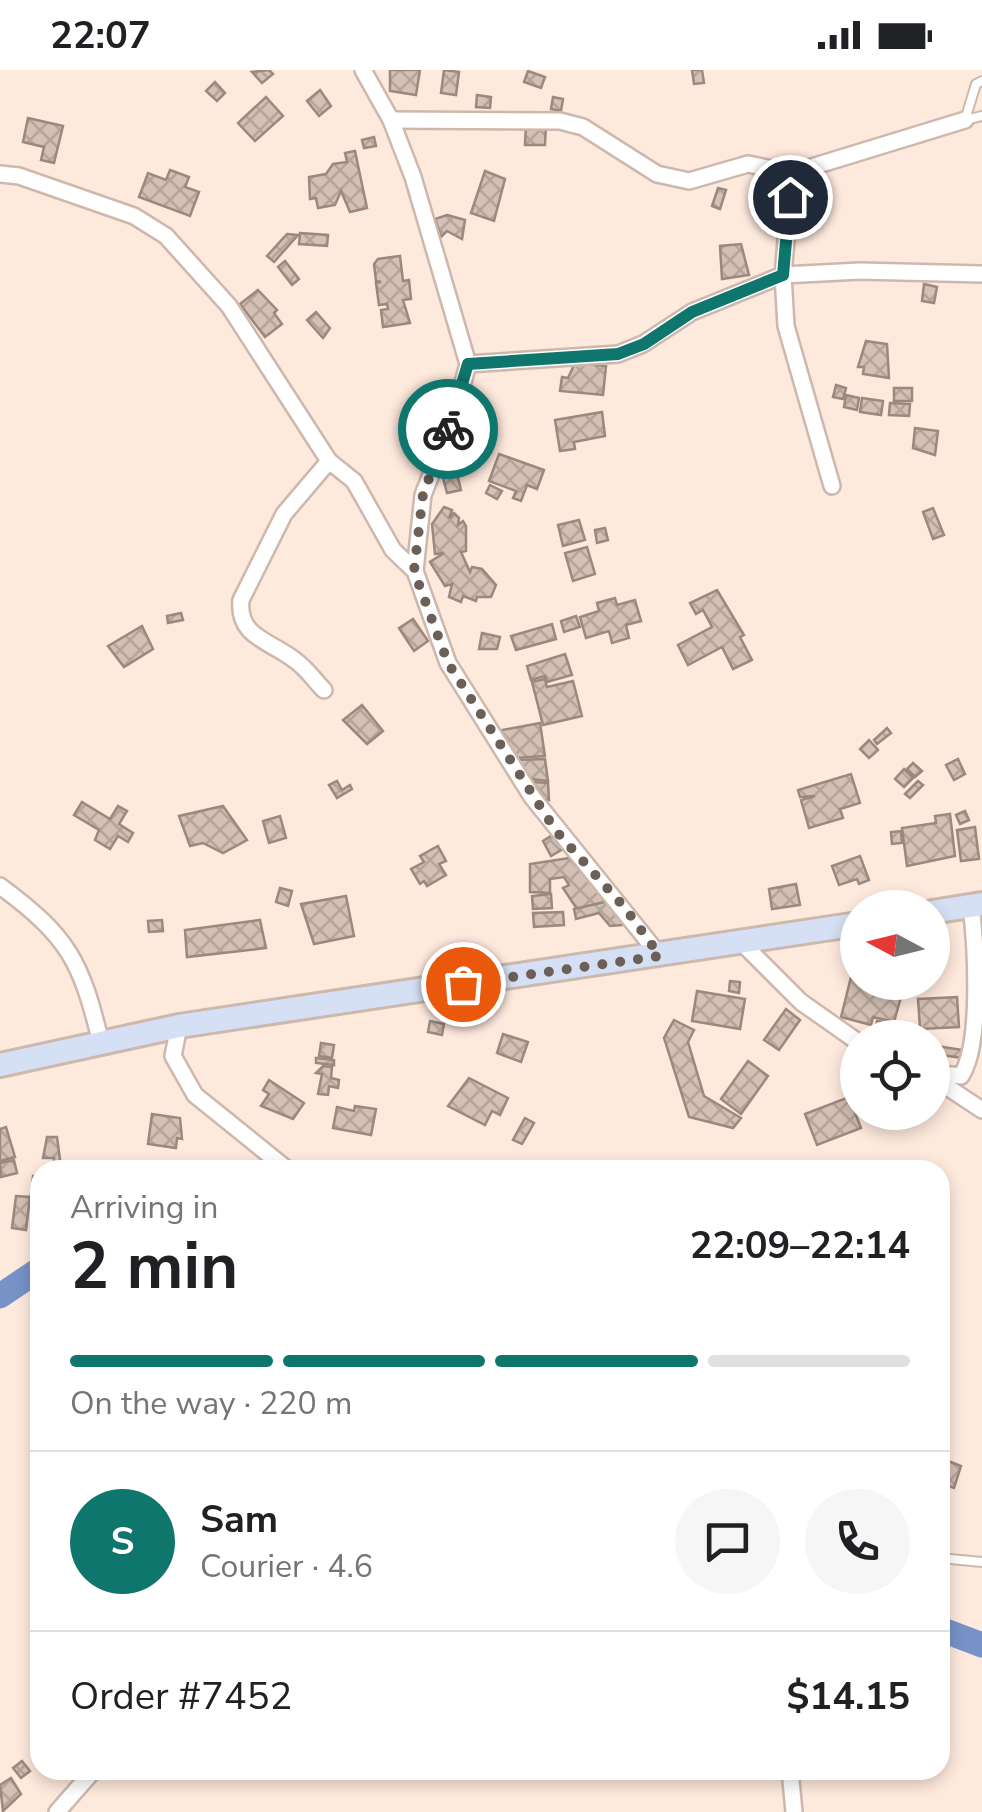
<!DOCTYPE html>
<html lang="en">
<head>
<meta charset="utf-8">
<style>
	:root { --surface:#fff; --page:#f6f6f6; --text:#202124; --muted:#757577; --line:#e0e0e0; --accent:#0f766e }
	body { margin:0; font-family:"Nunito Sans",sans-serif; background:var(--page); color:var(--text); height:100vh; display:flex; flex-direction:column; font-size:38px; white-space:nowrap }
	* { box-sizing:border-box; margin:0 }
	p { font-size:32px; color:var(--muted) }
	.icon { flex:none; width:55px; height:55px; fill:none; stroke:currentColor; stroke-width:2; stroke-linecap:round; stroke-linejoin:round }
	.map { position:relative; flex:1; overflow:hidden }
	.drawer { position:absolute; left:30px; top:1090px; width:920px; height:620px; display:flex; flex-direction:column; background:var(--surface); border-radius:30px; box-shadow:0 5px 15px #0003 }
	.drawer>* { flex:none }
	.needle { width:65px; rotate:277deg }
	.buttons { position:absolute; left:840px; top:820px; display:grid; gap:20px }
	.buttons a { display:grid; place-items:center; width:110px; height:110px; border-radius:50%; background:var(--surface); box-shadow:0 5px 15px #0003; font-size:50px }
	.pin { position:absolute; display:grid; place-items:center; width:85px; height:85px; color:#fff; margin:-42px; border:5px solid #fff; border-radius:50%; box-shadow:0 2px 10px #0007 }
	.courier { position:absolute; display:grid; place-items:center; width:100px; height:100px; margin:-50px; border:8px solid #0f766e; border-radius:50%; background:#fff; color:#222; box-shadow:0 2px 12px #0007 }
	.head em { font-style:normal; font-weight:700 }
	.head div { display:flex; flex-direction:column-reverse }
	.head { display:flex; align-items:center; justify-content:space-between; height:170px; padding:0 40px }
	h1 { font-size:65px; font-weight:700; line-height:75px }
	.bar { display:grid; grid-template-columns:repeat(4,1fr); gap:15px 10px; align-content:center; height:120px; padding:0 40px }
	.bar i { height:12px; border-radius:8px; background:var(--line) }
	.bar .selected { background:var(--accent) }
	.bar p { grid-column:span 4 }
	.line { display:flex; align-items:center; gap:25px; padding:0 40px; border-top:2px solid var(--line) }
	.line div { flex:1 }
	.round { display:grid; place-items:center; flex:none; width:105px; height:105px; border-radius:52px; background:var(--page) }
	.status { display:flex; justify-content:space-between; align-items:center; height:70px; padding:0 50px; background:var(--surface); direction:ltr }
	.status svg { height:28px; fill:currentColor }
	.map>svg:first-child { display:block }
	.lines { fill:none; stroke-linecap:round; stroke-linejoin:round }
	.river { stroke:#7792c6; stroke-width:25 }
	.building { fill:url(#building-cross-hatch); stroke:#9b887e; stroke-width:2.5 }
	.service-casing { stroke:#ccb8ad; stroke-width:12 }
	.minor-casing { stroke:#ccb8ad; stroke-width:20 }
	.secondary-casing { stroke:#ccb8ad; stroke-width:28 }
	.service { stroke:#fff; stroke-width:8 }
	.minor { stroke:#fff; stroke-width:15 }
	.secondary { stroke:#d6e0f4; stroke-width:22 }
	.done { stroke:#6b5f58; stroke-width:10; stroke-dasharray:0 18 }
	.route { stroke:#0f766e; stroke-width:12 }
</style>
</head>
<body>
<div class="status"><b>22:07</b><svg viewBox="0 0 49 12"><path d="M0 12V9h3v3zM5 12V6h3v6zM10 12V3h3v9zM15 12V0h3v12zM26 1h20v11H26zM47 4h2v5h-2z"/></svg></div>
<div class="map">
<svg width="982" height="1742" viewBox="0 0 982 1742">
	<defs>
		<pattern id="building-cross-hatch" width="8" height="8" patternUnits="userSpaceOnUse" patternTransform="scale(2.5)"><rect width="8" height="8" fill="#d4c0b4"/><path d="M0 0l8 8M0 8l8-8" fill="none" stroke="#b5a49a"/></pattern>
	</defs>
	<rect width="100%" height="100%" fill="#fee9dd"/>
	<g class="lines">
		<g class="river">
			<path d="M0,1226L40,1199"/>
			<path d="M940,1559L982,1575"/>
		</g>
	</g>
	<g class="building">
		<path d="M269,0L273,4L262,13L252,2Z"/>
		<path d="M390,0H420L416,25L390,21Z"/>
		<path d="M444,0L459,2L456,25L441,23Z"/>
		<path d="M692,0H702L704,13L694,14Z"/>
		<path d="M528,1L545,7L541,18L524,12Z"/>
		<path d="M215,12L225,23L217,31L206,21Z"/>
		<path d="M320,20L331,36L319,46L307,31Z"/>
		<path d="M477,25L491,27L490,38L476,37Z"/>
		<path d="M266,27L283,46L255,71L238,53Z"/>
		<path d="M553,27L563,29L561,41L551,39Z"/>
		<path d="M28,48L63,56L54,93L41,90L44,77L23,72Z"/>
		<path d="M526,53L546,54L545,75H525Z"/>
		<path d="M374,67L376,76L364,78L362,70Z"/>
		<path d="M355,81L367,138L350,142L341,121L335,135L318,138L316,128L310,129L309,107L326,104L333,94L347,92L345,83Z"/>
		<path d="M170,100L189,107L185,117L199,122L190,146L139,127L148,103L166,110Z"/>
		<path d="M485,101L505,109L494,151L471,143Z"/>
		<path d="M718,118L726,120L720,139L712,136Z"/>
		<path d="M447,145L465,150L462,169L447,161L441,167L435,149Z"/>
		<path d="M300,163L328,165L327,176L299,174Z"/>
		<path d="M287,164L298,165L274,192L267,186Z"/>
		<path d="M741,174L749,205L722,209L720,176Z"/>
		<path d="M400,186L403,211L409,210L411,229L403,230L410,253L383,257L381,240L388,239L387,234L379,235L376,213L381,212L376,211L374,194L378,189Z"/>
		<path d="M285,191L299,209L292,215L278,197Z"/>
		<path d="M924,214L937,217L934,233L922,231Z"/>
		<path d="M258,220L277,240L274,243L282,254L265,267L240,234Z"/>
		<path d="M316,242L330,258L323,268L307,250Z"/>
		<path d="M866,271L887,274L889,308L863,304L864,297H858Z"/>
		<path d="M575,293L606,296L603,325L560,321L562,307L568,308Z"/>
		<path d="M836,315L846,318L843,329L833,327Z"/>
		<rect x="894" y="318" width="18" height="13"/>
		<path d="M846,325L859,328L857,340L844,337Z"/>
		<path d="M862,328L883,331L881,345L860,342Z"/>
		<path d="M890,333L910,334L909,346L889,345Z"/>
		<path d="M602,342L605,366L574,372L575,379L560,381L555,350Z"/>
		<path d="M915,358L938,361L935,385L913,378Z"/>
		<path d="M499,384L544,400L537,419L527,415L521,431L513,428L516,421L489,411Z"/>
		<path d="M456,400L461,420L447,423L442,404Z"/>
		<path d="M490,415L502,421L497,429L486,423Z"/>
		<path d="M444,437L452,440L449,448L454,443L459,448L458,455L463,451L466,456V481L461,482L470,502L472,497L482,499L496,515L491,527H477L476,531L463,526L461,532L449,527L452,514L445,516L430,492L444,483L435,484L432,454Z"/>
		<path d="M933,438L944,465L933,469L923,442Z"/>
		<path d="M579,450L585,470L563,476L558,455Z"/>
		<path d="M605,458L608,470L597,473L595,460Z"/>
		<path d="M587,477L595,504L573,511L565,483Z"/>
		<path d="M717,520L744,565L740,567L752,590L733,599L722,577L688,595L678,575L712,557L703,540L696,544L690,533Z"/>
		<path d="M615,528L617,535L635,530L641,551L626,555L629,568L612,573L609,561L586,568L580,547L599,541L597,533Z"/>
		<path d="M181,543L183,550L168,553L167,546Z"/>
		<path d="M576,546L580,557L564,562L561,551Z"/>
		<path d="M413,549L428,571L414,581L399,558Z"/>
		<path d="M552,554L556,569L516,580L511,566Z"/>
		<path d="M142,556L153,579L124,597L108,576Z"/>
		<path d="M482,563L500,567L497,579H479Z"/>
		<path d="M565,584L572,605L547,612L545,606L531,610L527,596Z"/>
		<path d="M545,609L547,617L573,611L582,646L543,655L532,612Z"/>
		<path d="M362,635L383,661L367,674L343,650Z"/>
		<path d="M540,653L545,686L516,688L497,661Z"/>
		<path d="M887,658L891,663L877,674L874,670Z"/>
		<path d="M869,670L878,680L869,688L860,679Z"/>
		<path d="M545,689L548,711L531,709L518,690Z"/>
		<path d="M958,689L965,704L954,710L946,695Z"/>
		<path d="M913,693L922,701L915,707L907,699Z"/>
		<path d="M904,699L913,708L904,717L895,709Z"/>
		<path d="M851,704L860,733L840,739L843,748L809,758L801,730L815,726L800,727L798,720Z"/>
		<path d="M337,711L342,720L350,715L352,719L337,728L329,715Z"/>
		<path d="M918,711L923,715L910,728L905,724Z"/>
		<path d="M532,712L548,713L549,730L543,729Z"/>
		<path d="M82,732L110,749L118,736L127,741L119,754L133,763L128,772L118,766L110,779L95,770L99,760L74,745Z"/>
		<path d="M223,736L247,770L223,783L203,773L190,776L179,746Z"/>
		<path d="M965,741L969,750L960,754L956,745Z"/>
		<path d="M950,744L955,786L907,796L902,758L936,753L935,746Z"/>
		<path d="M280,746L286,768L269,773L263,751Z"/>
		<path d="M975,757L979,789L961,791L957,760Z"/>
		<path d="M901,761L902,773L892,774L891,762Z"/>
		<path d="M554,764L563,779L551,786L543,771Z"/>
		<path d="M438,776L446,791L439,794L446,805L427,816L424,811L420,814L411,799L424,792L420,786Z"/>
		<path d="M860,786L869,810L859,814L857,809L839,815L832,796Z"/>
		<path d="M569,788L588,806L605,832L577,839L563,818L569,815L564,807L550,809V823L530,822V794Z"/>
		<path d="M796,814L800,835L772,839L769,819Z"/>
		<path d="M280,818L292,821L288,836L276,832Z"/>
		<path d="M551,824L552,838L533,839L532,826Z"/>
		<path d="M346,826L354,866L314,874L301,834Z"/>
		<path d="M614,830L628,850L622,855L610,856L599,843L576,849L574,839Z"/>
		<path d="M563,842L564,855L534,857L533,843Z"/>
		<path d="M162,850L163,861L149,862L148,851Z"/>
		<path d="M260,850L266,878L187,887L185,860Z"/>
		<path d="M851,907L858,912L903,920L894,952L873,947L871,955L841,947Z"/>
		<path d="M730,911L740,912L739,923L729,921Z"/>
		<path d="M697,921L745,929L740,959L692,951Z"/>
		<path d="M957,927L959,957L920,959L918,929Z"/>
		<path d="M786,939L800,950L779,980L764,970Z"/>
		<path d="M674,950L694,960L688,972L704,1026L741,1048L733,1058L689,1047L664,968Z"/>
		<path d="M430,951L444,954L442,965L428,962Z"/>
		<path d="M877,951L891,953L889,965L899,968H874Z"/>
		<path d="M503,964L528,972L521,992L497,983Z"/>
		<path d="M321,973L334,975L332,988L319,986Z"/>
		<path d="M936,976L963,980L962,988L935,984Z"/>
		<path d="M316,988L334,990V995L316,993Z"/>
		<path d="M748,991L768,1006L741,1044L721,1029Z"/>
		<path d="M323,996L332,997L331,1008L339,1010L338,1018L329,1016L328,1025L318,1024L322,1004L316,1003Z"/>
		<path d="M469,1008L508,1028L500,1045L492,1041L485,1055L448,1036Z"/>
		<path d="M269,1010L304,1033L293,1049L261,1036L269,1024L263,1020Z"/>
		<path d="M849,1027L861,1058L817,1075L805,1044Z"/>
		<path d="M355,1036L376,1039L371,1065L333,1058L337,1037L354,1041Z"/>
		<path d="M152,1044L180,1048L182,1069L177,1068L176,1078L148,1074Z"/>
		<path d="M525,1048L534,1053L522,1074L513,1070Z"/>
		<path d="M6,1057L15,1087L0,1091V1059Z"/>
		<path d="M47,1067H57L61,1097H54V1088H43Z"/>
		<path d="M14,1090L17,1103L1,1107L0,1093Z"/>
		<path d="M33,1106H39L36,1134L30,1133Z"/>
		<path d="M16,1126L30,1127L26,1160L12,1158Z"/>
		<path d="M940,1375L947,1377L943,1389L961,1396L954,1418L940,1413Z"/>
		<path d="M940,1434L948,1436L941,1459H940Z"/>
		<path d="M22,1691L30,1701L21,1708L13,1698Z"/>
		<path d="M11,1708L21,1724L3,1741L0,1715Z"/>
	</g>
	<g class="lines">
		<defs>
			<g id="service">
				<path d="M982,11L976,14L965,50L982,46"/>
				<path d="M940,1488L982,1492"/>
			</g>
			<g id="minor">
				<path d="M363,0L391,50L413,107L468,294L454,346L423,425L415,501"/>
				<path d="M391,50L560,51L583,57L657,104L689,111L748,94L792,103L965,50"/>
				<path d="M792,103L783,205L786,256L832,416"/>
				<path d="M0,104L19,106L134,146L166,166L229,236L329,391L354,411L393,480L415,501L448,593L532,727L660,886"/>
				<path d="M468,294L618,284L643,274L692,242L783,205L860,201L982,204"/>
				<path d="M324,620C315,611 307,599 296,591C272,571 237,568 241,530L284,444L329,391"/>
				<path d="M0,816C69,867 81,891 101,973"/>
				<path d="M743,874L801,932L858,972"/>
				<path d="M179,956L173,986L195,1025L288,1100"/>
				<path d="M932,1003L961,1006C982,974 976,877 971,835"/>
				<path d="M935,1009L982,1040"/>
				<path d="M790,1700L794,1742"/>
				<path d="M57,1742L94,1700"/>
			</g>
			<g id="secondary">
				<path d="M932,842L982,834"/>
				<path d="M0,995L179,956L858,854"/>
			</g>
		</defs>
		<use href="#service" class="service-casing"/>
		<use href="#minor" class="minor-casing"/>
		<use href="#secondary" class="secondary-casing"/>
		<use href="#service" class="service"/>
		<use href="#minor" class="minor"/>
		<use href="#secondary" class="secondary"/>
	</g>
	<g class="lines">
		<path class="done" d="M448,359L423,424L414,501L448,593L556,761L625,838L660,886L463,914"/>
		<path class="route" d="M448,359L468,294L618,284L644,274L692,242L783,205L790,127"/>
	</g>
</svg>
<div class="buttons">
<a><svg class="needle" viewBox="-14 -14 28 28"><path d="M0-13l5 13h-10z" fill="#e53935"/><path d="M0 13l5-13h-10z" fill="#757577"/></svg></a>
<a><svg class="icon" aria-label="locate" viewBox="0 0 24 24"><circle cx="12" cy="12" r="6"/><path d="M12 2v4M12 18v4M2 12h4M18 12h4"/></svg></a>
</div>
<div class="pin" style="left:463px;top:914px;background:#ea580c"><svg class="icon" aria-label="bag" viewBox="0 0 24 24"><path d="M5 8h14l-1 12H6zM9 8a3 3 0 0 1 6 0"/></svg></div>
<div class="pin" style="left:790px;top:127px;background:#1f2937"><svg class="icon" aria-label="home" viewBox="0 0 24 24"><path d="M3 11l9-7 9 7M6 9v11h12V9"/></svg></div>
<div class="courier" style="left:448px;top:359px"><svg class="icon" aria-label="bike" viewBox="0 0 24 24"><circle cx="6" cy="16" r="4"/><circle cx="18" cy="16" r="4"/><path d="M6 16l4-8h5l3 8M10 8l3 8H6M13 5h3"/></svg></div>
<section class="drawer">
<div class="head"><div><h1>2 min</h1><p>Arriving in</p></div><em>22:09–22:14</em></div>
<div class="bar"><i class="selected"></i><i class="selected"></i><i class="selected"></i><i></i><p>On the way · 220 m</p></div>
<div class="line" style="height:180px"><b class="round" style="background:var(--accent);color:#fff">S</b><div><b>Sam</b><p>Courier · 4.6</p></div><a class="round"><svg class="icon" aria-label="chat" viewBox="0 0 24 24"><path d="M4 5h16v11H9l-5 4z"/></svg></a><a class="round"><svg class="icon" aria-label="phone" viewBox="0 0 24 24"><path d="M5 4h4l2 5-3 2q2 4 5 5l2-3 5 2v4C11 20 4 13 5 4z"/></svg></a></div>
<div class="line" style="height:130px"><div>Order #7452</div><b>$14.15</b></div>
</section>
</div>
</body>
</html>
